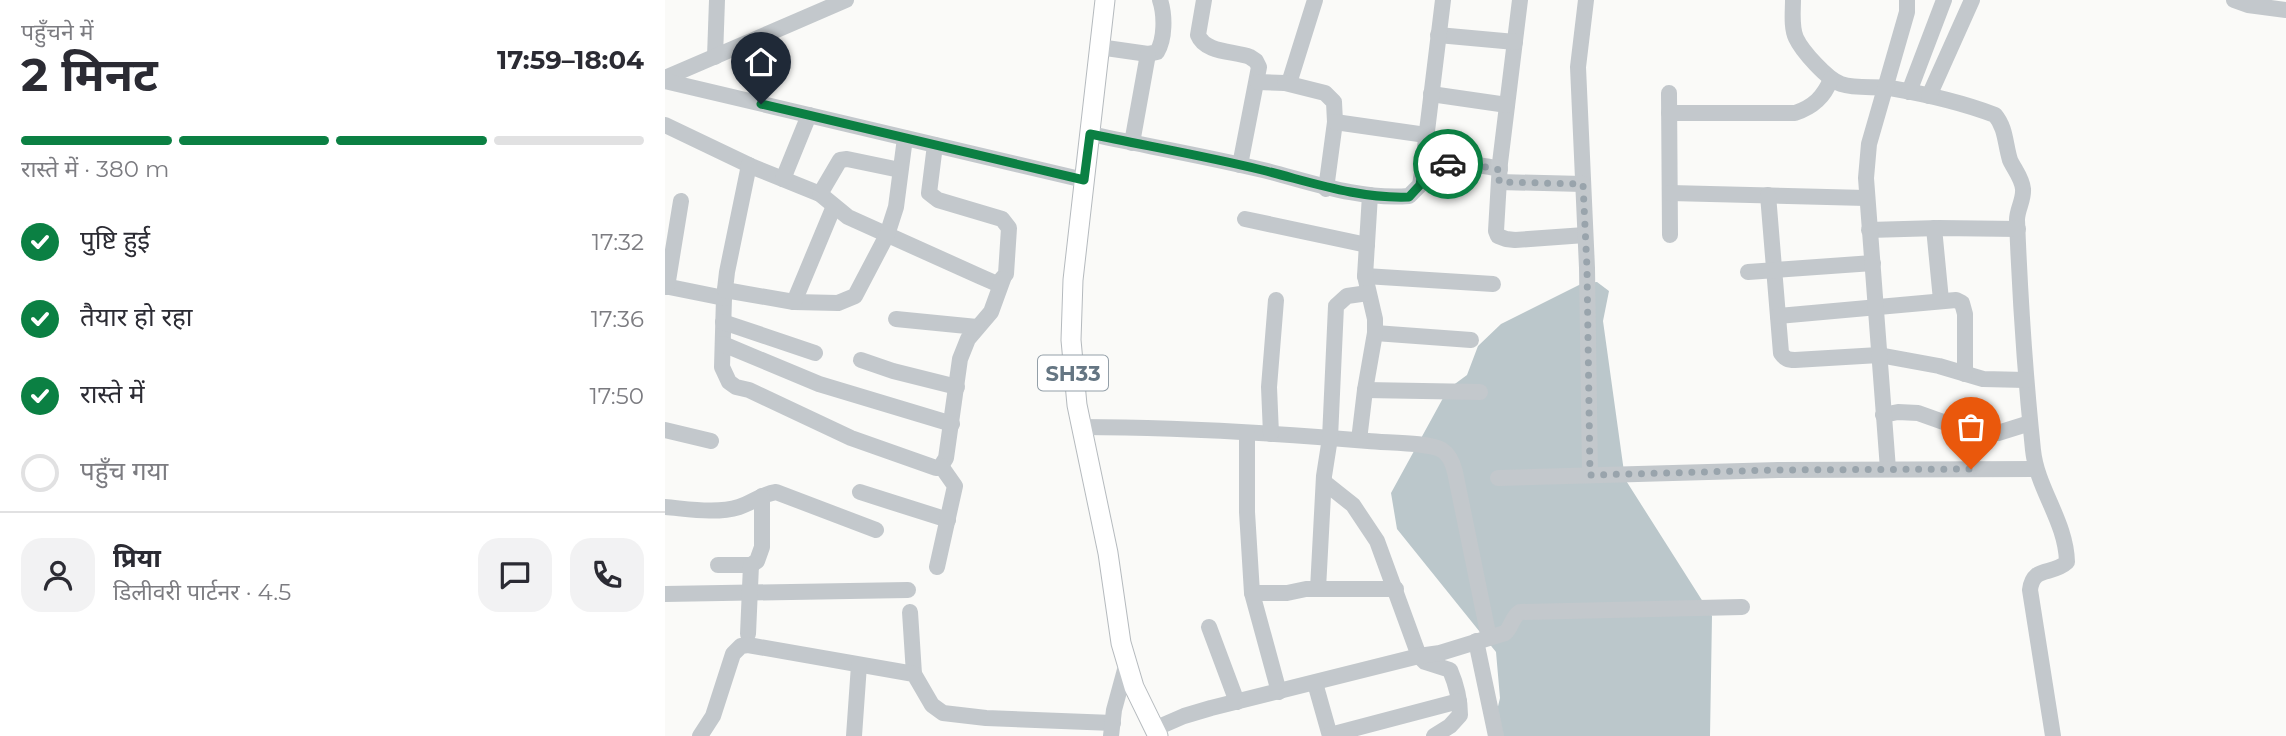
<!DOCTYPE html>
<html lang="hi">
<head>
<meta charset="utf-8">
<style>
	:root { --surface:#fff; --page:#f2f2f3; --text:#2b2b33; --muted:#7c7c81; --line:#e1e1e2; --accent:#0b8043 }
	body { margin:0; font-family:Montserrat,"Noto Sans Devanagari",sans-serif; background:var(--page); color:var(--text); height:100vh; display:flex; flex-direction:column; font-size:26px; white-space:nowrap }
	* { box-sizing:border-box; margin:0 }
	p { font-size:23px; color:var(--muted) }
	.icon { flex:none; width:38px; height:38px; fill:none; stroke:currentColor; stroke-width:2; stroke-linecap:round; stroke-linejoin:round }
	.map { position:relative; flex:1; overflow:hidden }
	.panel { display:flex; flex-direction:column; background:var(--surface); width:665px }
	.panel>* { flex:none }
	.pin { position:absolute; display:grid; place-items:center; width:60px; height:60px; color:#fff; margin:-72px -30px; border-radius:50% 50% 50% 0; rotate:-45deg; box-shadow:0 0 7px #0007 }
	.pin .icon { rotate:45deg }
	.courier { position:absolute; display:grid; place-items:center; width:70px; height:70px; margin:-35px; border:5px solid #0b8043; border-radius:50%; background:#fff; color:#222; box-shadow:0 2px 9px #0007 }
	.overview em { font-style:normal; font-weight:700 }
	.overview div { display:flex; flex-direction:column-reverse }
	.overview { display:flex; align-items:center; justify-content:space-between; height:119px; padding:0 21px }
	h1 { font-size:46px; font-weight:700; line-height:52px }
	.bar { display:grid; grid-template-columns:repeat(4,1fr); gap:10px 7px; align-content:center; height:84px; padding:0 21px }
	.bar i { height:9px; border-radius:5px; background:var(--line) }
	.bar .selected { background:var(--accent) }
	.bar p { grid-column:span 4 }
	.line { display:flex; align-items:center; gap:18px; padding:0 21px; border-top:2px solid var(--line) }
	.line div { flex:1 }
	.round { display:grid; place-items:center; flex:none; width:74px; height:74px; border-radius:21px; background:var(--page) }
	ol { padding:0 21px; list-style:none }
	li { display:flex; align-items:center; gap:21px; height:77px }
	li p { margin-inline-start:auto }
	li .icon { padding:7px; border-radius:50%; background:var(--accent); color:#fff; stroke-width:4 }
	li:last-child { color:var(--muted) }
	li i { width:38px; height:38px; border:4px solid var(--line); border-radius:50% }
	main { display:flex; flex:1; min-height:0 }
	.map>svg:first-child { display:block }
	.water { fill:#bbc7cb }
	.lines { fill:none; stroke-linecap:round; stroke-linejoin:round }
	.major-casing { stroke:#b5babe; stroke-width:21 }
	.minor { stroke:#c3c8cc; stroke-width:16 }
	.major { stroke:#fff; stroke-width:19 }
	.done { stroke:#99a4ac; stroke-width:7; stroke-dasharray:0 12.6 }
	.route { stroke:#0b8043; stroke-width:9 }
	.labels { text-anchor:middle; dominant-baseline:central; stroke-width:7; stroke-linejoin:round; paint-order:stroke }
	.shield { fill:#fff; stroke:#939fa8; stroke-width:2 }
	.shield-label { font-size:21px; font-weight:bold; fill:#657683 }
</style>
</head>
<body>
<main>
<section class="panel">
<div class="overview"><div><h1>2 मिनट</h1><p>पहुँचने में</p></div><em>17:59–18:04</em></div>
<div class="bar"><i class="selected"></i><i class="selected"></i><i class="selected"></i><i></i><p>रास्ते में · 380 m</p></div>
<ol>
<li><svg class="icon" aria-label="check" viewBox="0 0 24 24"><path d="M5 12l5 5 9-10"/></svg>पुष्टि हुई<p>17:32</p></li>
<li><svg class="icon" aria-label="check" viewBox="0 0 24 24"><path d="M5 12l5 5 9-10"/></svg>तैयार हो रहा<p>17:36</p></li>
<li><svg class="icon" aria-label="check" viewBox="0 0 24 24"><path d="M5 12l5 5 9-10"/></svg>रास्ते में<p>17:50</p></li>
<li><i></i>पहुँच गया</li>
</ol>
<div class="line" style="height:126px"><a class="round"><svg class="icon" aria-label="person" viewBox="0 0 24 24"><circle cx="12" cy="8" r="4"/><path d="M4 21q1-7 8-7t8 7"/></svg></a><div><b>प्रिया</b><p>डिलीवरी पार्टनर · 4.5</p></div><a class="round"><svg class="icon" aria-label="chat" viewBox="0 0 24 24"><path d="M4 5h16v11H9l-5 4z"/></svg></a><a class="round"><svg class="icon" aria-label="phone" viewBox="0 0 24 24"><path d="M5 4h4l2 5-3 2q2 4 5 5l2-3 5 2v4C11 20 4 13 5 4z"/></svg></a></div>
</section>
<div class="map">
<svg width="1621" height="736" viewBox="0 0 1621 736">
	<rect width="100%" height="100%" fill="#fafaf8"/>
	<path class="water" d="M932,282L944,291L938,321L960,479L1047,616L1045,736H826L835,698L831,652L732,529L726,493L783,389L802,375L813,346L836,324L918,283Z"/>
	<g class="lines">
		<defs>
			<path id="major" d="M440,0L408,280L406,340L412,405L443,553L456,643L469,687L493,736"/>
		</defs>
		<use href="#major" class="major-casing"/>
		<g class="minor">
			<path d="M539,0L533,35C540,53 569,51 585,57L591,61L594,67L575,165"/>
			<path d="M855,0L835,163L831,231L833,236L841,239L850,240L920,235"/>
			<path d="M921,0L913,67L922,268L925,475"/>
			<path d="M1128,0C1128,12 1126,27 1131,38C1137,51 1162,79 1176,84C1191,89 1209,86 1225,88C1260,94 1296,102 1330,115C1341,128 1340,144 1345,160C1349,169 1357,178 1358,189C1359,200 1352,209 1352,220C1355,297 1360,374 1368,450C1372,489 1401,521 1402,562C1387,576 1368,565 1365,590L1388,736"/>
			<path d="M1569,0L1583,5L1621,10"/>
			<path d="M773,35L850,42"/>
			<path d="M434,47L483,54L492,52C500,39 500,15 495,0"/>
			<path d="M50,57L52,0"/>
			<path d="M0,78L181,0"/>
			<path d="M0,81L419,180"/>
			<path d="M592,82L620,83L625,80L650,0"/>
			<path d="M620,83L660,93L669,102L670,122L661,189"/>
			<path d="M1244,92L1279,0"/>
			<path d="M1004,93L1005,235"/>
			<path d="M766,94L842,105"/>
			<path d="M1264,96L1307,0"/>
			<path d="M1004,113H1130C1148,107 1159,97 1166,79"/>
			<path d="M670,122L761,135"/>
			<path d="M0,125L88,167L155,194L183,217L314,276L330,283L334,282L341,274L344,228L337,219L273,200L264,193L270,145"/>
			<path d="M425,134C482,146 540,156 598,170C646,182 693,200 744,196L755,185L757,172L778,0"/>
			<path d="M467,143L483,54"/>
			<path d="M84,165L62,272L59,298L57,367L64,382L71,387L84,390L186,438L271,468L276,466L281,458L295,359L303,339L326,312L338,279"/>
			<path d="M757,172C790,162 801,162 835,169"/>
			<path d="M118,179L144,115"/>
			<path d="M834,182L918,184"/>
			<path d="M1005,193L1201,198"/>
			<path d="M155,194L175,160L182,159L235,170"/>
			<path d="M1103,195L1116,353C1120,359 1123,360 1130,360L1214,355L1274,366L1318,379L1361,380"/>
			<path d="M580,219L702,245"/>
			<path d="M1269,228L1276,300"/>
			<path d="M1204,230L1274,228L1353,229"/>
			<path d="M1083,272L1208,263"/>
			<path d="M700,276L828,284"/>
			<path d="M0,286L59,298"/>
			<path d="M2,287L16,201"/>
			<path d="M60,290L129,302L173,303L190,296L222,235L231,207L240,138"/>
			<path d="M129,302L169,206"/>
			<path d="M1113,316L1291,300L1297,303L1300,314V374"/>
			<path d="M231,319L312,327"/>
			<path d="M58,322L150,353"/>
			<path d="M710,333L806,340"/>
			<path d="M58,344L154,384L287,424"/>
			<path d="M196,360L228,371L292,387"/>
			<path d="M700,390L815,392"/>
			<path d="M1218,415L1233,412L1253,413L1312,434L1333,433L1365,423"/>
			<path d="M416,427C512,427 608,433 703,441C721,443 763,442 777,450C785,455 788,464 790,472L824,638"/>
			<path d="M0,430L46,441"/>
			<path d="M582,433V512L587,593L614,692"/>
			<path d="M606,434L604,387L611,300"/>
			<path d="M694,440L700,390L710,333V319L700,276L705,195"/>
			<path d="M1223,469L1201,178L1204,144L1242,12V0"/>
			<path d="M833,478L1113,470L1371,469"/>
			<path d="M659,482L688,505L712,541L754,656L760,662L785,670C791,684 795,699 795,715L785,726L769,736"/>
			<path d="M195,492L283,520"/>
			<path d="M0,507C24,509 51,514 74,507C87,503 97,494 111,492L211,530"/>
			<path d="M53,565H86L92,561L97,547V496"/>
			<path d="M272,567L290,486L276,466"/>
			<path d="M653,589L659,476L665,438L671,306L682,296L703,293"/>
			<path d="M587,593H622L641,589H731"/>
			<path d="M0,594L243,590"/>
			<path d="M245,612L249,674"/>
			<path d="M544,627L572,702"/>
			<path d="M83,634L86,565"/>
			<path d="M811,641L831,736"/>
			<path d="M650,683L665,736"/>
			<path d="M489,729L519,716L546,708L754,656L775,653L840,633C847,627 846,618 855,612L1077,607"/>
			<path d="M665,735L794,701"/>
			<path d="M35,736L48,716L68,654L76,646L83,645L249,674L267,705L278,713L321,718L448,723"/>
			<path d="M189,736L194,665"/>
			<path d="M446,736L449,710L461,666"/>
		</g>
		<use href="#major" class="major"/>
	</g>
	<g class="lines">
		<path class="done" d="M783,164L801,163L835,170L834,182L918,184L922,268L925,475L1113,470L1306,469"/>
		<path class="route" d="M96,104L419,180L425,134C482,146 540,156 597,170C646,182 693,199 744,197L755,185L757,172L783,164"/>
	</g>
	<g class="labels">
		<rect class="shield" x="373" y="355.5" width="70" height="35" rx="5"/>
		<g class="shield-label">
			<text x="408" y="373">SH33</text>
		</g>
	</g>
</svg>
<div class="pin" style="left:1306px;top:469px;background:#ea580c"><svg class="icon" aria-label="bag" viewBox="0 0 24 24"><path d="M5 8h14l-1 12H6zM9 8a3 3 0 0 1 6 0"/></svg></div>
<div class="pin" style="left:96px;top:104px;background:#1f2937"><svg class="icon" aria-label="home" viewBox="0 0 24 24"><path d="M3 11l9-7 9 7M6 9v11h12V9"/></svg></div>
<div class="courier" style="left:783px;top:164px"><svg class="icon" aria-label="car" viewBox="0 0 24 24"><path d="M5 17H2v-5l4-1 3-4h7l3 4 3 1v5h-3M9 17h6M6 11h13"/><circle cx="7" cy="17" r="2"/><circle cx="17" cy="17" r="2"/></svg></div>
</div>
</main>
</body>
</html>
